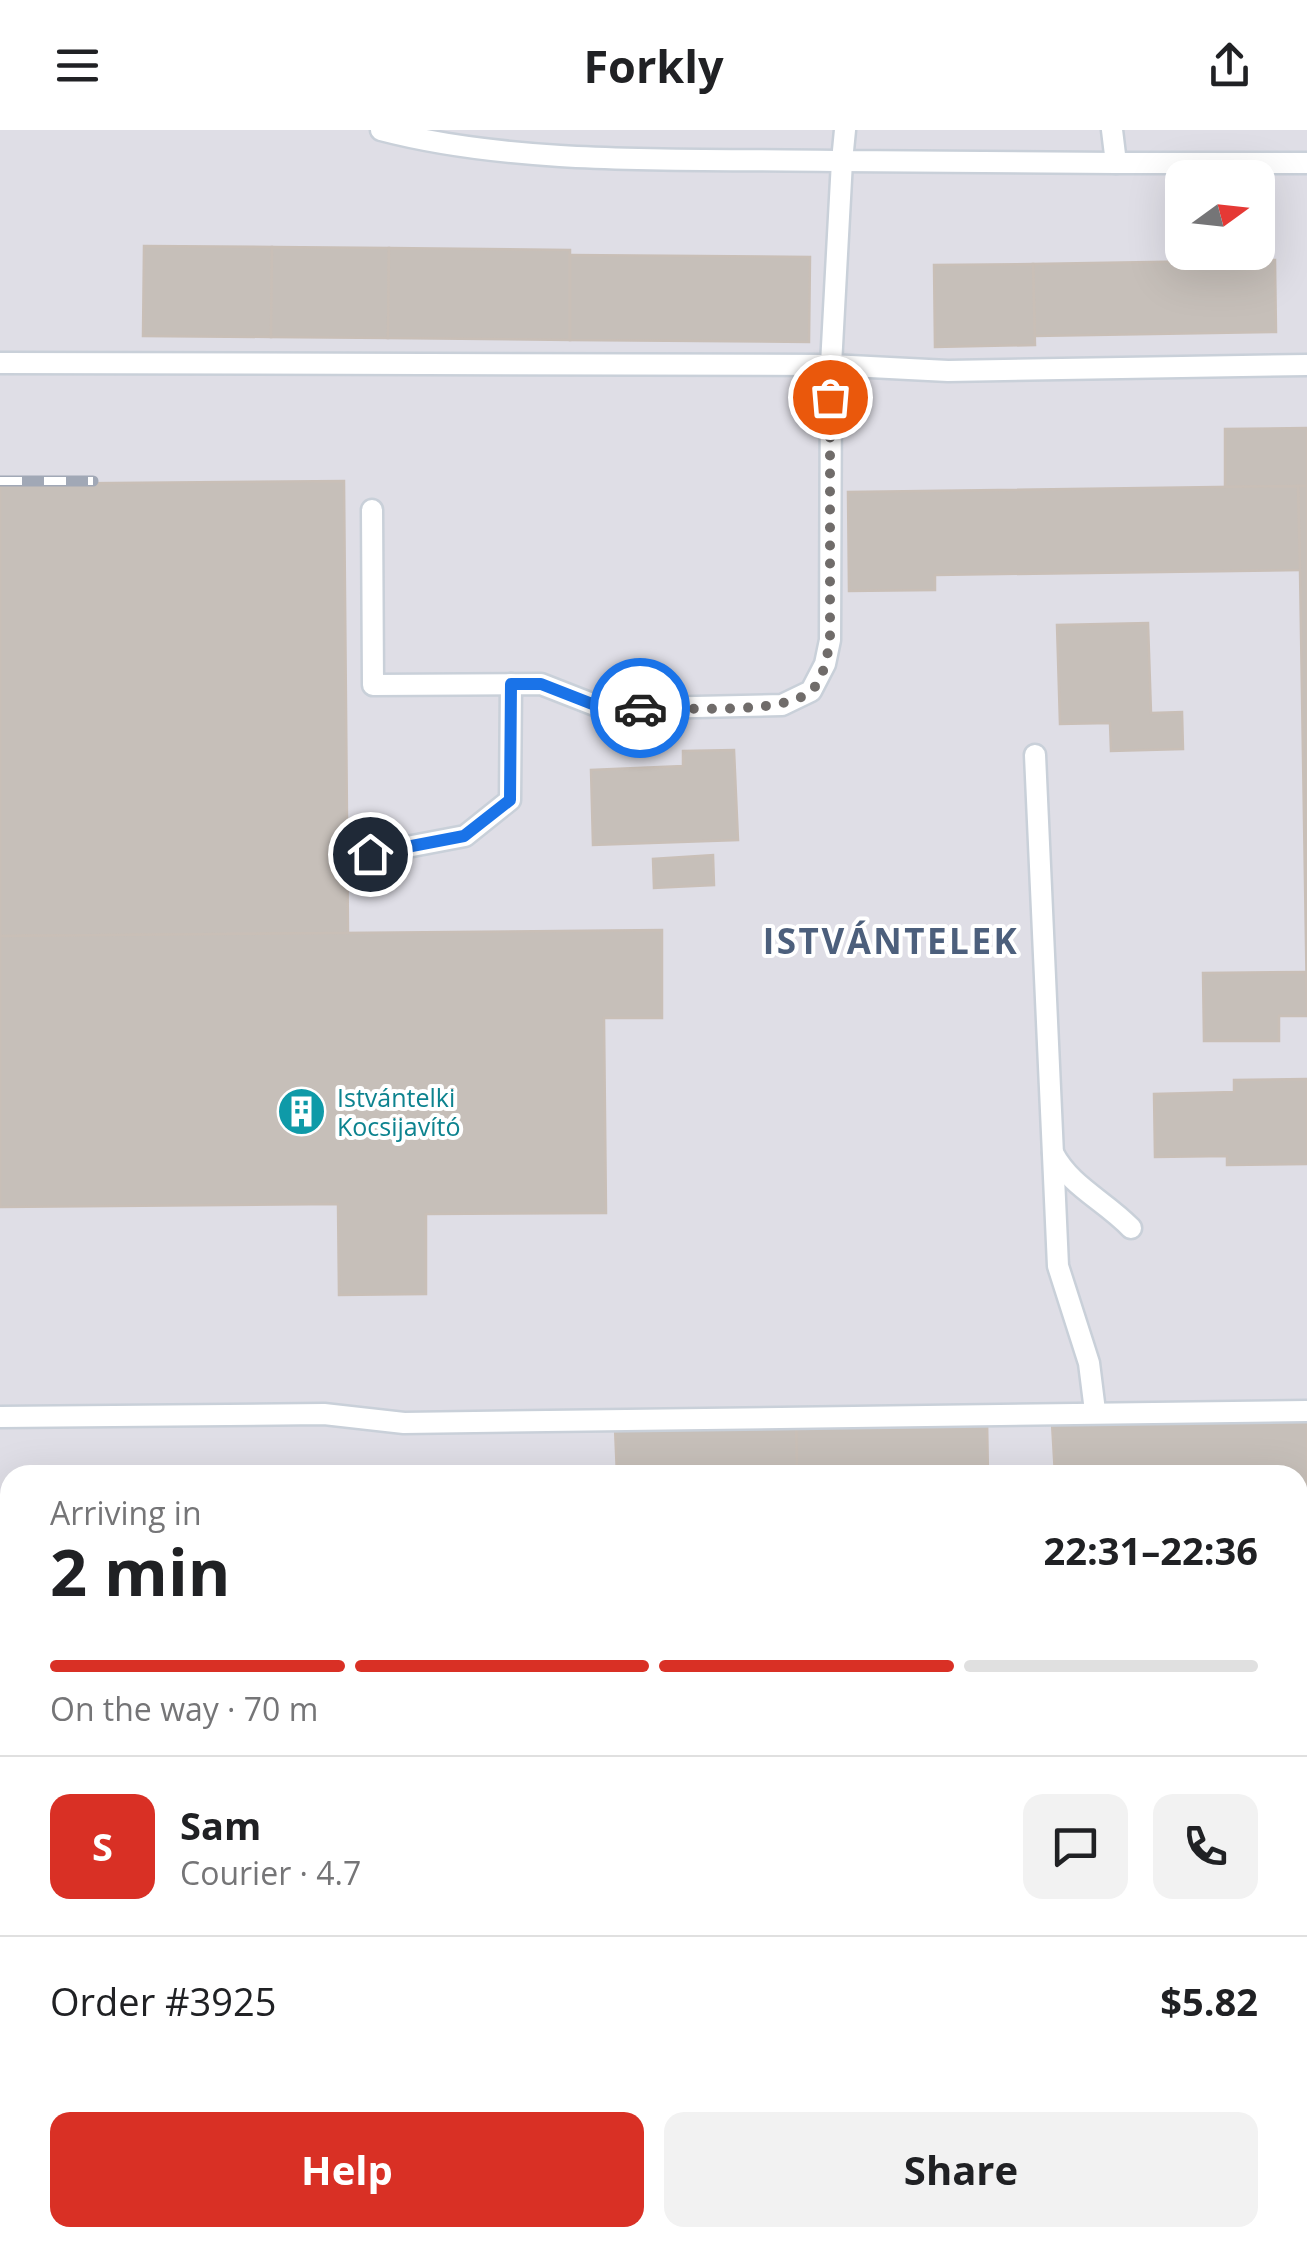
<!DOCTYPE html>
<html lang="en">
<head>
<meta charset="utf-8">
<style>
	:root { --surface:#fff; --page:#f2f2f2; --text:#202124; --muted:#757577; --line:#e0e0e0; --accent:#d93025 }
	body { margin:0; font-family:"Open Sans",sans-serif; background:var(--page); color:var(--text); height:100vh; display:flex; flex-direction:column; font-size:38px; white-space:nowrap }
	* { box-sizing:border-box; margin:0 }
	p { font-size:32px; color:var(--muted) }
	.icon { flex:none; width:55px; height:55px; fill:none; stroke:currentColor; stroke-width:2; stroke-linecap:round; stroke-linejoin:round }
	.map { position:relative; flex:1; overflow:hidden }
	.panel { position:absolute; left:0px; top:1335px; width:1308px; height:782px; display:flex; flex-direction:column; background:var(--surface); border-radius:30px 30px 0 0; box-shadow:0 10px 40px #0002 }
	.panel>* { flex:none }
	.needle { width:65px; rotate:75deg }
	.buttons { position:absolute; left:1165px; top:30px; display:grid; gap:20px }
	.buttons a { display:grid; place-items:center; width:110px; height:110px; border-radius:20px; background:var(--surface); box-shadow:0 10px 40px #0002; font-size:50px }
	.pin { position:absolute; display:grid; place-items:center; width:85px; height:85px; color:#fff; margin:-42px; border:5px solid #fff; border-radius:50%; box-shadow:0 2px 10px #0007 }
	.courier { position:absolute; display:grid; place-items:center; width:100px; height:100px; margin:-50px; border:8px solid #1a73e8; border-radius:50%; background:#fff; color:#222; box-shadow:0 2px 12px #0007 }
	.headline em { font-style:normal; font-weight:700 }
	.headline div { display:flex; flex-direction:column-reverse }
	.headline { display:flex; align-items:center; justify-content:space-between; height:170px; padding:0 50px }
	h1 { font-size:65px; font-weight:700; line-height:75px }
	.bar { display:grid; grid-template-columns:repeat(4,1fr); gap:15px 10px; align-content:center; height:120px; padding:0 50px }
	.bar i { height:12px; border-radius:8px; background:var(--line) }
	.bar .active { background:var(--accent) }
	.bar p { grid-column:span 4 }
	.line { display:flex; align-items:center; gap:25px; padding:0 50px; border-top:2px solid var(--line) }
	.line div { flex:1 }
	.round { display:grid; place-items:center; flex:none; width:105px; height:105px; border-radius:20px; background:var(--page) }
	.primary-button { display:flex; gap:20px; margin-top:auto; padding:20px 50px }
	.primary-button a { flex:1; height:115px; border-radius:20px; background:var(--accent); color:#fff; font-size:40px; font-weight:700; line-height:115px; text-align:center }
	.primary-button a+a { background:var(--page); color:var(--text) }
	header { display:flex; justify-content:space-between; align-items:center; height:130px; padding:0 50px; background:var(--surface); font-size:45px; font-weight:700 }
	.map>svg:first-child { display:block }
	.industrial { fill:#dfdee6; fill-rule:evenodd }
	.building { fill:#c6bfb9; stroke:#c9bfb7; stroke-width:2.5 }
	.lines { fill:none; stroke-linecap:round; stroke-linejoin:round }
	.service-casing { stroke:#c9d0d9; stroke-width:25 }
	.minor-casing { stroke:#c9d0d9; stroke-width:45 }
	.service { stroke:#fff; stroke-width:20 }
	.minor { stroke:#fff; stroke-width:40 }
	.rail-casing { stroke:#a1a8b6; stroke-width:11 }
	.rail { stroke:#fff; stroke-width:8; stroke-dasharray:22; stroke-linecap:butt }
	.done { stroke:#706c6a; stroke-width:10; stroke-dasharray:0 18 }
	.route { stroke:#1a73e8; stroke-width:12 }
	.labels { text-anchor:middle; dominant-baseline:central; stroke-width:8; stroke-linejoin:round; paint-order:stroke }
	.culture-label { font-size:25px; fill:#0d838f; stroke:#fff; text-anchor:start }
	.district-label { font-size:35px; font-weight:bold; letter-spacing:2.5px; fill:#4c5f7c; stroke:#fff }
</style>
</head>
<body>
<header><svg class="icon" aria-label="menu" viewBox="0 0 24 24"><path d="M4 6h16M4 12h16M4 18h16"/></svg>Forkly<svg class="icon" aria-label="share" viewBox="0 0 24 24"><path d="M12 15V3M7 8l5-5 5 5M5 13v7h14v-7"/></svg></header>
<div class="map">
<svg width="1307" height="2116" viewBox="0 0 1307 2116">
	<rect width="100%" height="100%" fill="#ede3de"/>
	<g class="industrial">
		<path d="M0,0H1307V1487H1298V1345H10V1520H0ZM1182,48H1258V122H1182Z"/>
		<path d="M0,1640H10V2108H265L260,2116H0Z"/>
	</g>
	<g class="building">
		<path d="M144,116L272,117L271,207L143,206Z"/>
		<path d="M272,117L389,118L388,208L271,207Z"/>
		<path d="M389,118L570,120V210L388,208Z"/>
		<path d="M570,125L810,127L809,212L570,210Z"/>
		<path d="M1275,130L1276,202L1035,206L1033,134Z"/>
		<path d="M1033,134L1035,215L935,217L934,135Z"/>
		<path d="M1307,298V356L1225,357V299Z"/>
		<path d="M344,351L348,803L0,806V354Z"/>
		<path d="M1298,356H1307V876L1300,440Z"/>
		<path d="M1298,356L1300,440L935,445V460L849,461L848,362Z"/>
		<path d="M1148,493L1151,583L1182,582L1183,619L1111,621L1110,593L1060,594L1057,495Z"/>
		<path d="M734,620L738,710L593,715L591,640L683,636V621Z"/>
		<path d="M713,725L714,755L654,758L653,729Z"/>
		<path d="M662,800V888H604L606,1083L426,1084V1164L339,1165L338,1074L0,1077V806Z"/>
		<path d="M1306,842L1307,886H1279V911H1204L1203,843Z"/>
		<path d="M1307,949V1034L1227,1035V1026L1155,1027L1154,964L1234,962V950Z"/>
		<path d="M987,1289L988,1345H797L796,1293Z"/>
		<path d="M796,1293L797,1345H617L615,1298Z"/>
		<path d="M1052,1293H1307V1408H1298V1345H1055Z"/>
		<path d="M10,1857V1903L0,1897V1876Z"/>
		<path d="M10,1942V2108H240L236,2116H0V1960Z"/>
		<path d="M359,2108H412L411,2116H354Z"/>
		<rect x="481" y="2108" width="31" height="8"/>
		<rect x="600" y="2108" width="39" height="8"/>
		<rect x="639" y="2108" width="40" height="8"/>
		<rect x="834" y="2108" width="38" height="8"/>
		<path d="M935,2108H988L987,2116H935Z"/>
	</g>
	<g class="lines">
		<defs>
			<g id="service">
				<path d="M845,0L842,31L1116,33"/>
				<path d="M1112,0L1116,33H1307"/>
				<path d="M0,233L831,235L842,31C695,28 522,37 381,0"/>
				<path d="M372,380L373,555L541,554L605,579L782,575L811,561L825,534L830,510L831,235L948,241L1307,235"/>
				<path d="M1035,625L1058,1136L1089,1233L1095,1281"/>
				<path d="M370,724L465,706L510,670L511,554"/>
				<path d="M1053,1023C1071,1057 1104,1070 1131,1098"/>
				<path d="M0,1287L324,1284L404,1293L1307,1281"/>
				<path d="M1298,1456H1307"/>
			</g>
			<g id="minor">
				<path d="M0,1804H10"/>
				<path d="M1298,1928L1307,1929"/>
				<path d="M299,2116L303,2108"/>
			</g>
		</defs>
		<use href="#service" class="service-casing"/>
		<use href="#minor" class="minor-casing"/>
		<use href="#service" class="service"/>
		<use href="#minor" class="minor"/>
		<defs>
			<g id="rail">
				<path d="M0,351H93"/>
				<path d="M1298,1528H1307"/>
				<path d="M0,1530H10"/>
				<path d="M1298,1593H1307"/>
				<path d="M0,1597H10"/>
				<path d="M1298,1614H1307"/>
				<path d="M0,1619H10"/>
			</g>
		</defs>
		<use href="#rail" class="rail-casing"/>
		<use href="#rail" class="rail"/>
	</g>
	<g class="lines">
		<path class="done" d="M640,578C678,577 783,586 811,561C824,549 827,526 830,510V267"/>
		<path class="route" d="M370,724L464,706L510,670L511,554H541L605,579L640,578"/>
	</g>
	<defs>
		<symbol id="building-disc" viewBox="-11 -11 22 22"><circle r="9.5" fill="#0f9aa8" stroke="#fff"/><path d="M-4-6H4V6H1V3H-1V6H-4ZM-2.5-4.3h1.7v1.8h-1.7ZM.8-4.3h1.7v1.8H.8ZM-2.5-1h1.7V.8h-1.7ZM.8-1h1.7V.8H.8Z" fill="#fff"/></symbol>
	</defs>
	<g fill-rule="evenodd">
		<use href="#building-disc" x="274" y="954" width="55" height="55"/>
	</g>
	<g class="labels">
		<g class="culture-label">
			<text x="337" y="967">Istvántelki<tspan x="337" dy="29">Kocsijavító</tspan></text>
		</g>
		<g class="district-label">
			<text x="891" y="810">ISTVÁNTELEK</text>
		</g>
	</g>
</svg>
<div class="buttons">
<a><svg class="needle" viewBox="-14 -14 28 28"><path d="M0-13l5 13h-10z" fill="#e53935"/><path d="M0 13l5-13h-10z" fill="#757577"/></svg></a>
</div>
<div class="pin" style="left:830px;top:267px;background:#ea580c"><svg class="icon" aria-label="bag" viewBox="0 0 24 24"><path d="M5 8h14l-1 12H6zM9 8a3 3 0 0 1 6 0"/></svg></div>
<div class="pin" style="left:370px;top:724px;background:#1f2937"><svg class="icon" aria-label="home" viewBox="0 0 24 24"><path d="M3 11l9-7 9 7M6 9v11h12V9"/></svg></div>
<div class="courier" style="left:640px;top:578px"><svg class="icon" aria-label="car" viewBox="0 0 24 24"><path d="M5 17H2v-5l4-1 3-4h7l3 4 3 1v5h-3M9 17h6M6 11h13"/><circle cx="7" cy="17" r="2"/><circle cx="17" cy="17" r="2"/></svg></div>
<section class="panel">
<div class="headline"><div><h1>2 min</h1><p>Arriving in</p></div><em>22:31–22:36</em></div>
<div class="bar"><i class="active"></i><i class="active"></i><i class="active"></i><i></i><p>On the way · 70 m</p></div>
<div class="line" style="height:180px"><b class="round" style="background:var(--accent);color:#fff">S</b><div><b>Sam</b><p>Courier · 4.7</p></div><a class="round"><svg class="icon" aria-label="chat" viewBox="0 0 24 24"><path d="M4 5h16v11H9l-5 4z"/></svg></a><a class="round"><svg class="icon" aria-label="phone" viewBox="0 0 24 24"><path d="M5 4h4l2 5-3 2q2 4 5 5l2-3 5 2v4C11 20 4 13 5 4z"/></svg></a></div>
<div class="line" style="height:130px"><div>Order #3925</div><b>$5.82</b></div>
<div class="primary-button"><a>Help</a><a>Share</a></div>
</section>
</div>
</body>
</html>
